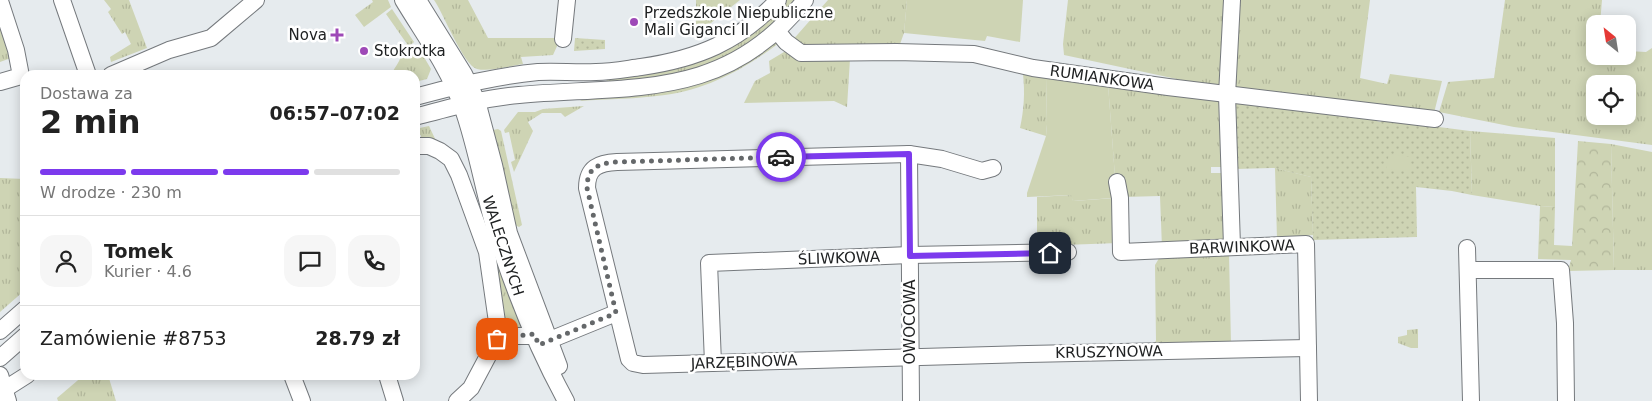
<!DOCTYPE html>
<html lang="pl">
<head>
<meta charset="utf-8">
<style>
	:root { --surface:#fff; --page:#f6f6f6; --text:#222; --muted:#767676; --line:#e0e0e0; --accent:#7c3aed }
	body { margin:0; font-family:"DejaVu Sans",sans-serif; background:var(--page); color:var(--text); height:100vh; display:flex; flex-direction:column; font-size:19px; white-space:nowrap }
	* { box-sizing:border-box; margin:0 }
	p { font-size:16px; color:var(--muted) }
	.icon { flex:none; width:28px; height:28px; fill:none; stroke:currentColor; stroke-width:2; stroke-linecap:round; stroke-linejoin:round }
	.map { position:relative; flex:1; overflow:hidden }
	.panel { position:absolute; left:20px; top:70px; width:400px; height:310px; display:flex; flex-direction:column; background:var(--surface); border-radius:15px; box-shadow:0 2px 12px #0003 }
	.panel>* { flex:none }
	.needle { width:32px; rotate:330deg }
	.tools { position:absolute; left:1586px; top:15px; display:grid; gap:10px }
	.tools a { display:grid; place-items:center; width:50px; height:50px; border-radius:10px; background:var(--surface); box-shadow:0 2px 12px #0003; font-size:25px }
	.pin { position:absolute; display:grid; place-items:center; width:42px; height:42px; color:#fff; margin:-21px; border-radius:10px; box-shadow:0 2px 8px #0006 }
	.courier { position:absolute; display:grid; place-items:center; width:50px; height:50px; margin:-25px; border:4px solid #7c3aed; border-radius:50%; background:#fff; color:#222; box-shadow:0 1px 6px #0007 }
	.summary em { font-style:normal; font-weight:700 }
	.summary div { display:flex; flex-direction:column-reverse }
	.summary { display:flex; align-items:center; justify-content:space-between; height:85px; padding:0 20px }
	h1 { font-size:32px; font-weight:700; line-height:38px }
	.bar { display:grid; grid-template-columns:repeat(4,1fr); gap:8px 5px; align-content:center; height:60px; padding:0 20px }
	.bar i { height:6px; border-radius:4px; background:var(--line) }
	.bar .active { background:var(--accent) }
	.bar p { grid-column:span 4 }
	.line { display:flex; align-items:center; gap:12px; padding:0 20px; border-top:1px solid var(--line) }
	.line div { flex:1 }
	.round { display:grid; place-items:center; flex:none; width:52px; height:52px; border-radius:15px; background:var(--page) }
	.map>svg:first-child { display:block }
	.grass { fill:url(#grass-tufts); fill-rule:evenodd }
	.forest { fill:url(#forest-crowns) }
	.park { fill:url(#park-dots) }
	.garden { fill:#ced4b4 }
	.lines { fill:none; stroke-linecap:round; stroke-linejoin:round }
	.minor-casing { stroke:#75797d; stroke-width:18 }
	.minor { stroke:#fff; stroke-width:16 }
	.done { stroke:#65686a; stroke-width:5; stroke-dasharray:0 9 }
	.route { stroke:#7c3aed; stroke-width:6 }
	.poi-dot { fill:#9e49b7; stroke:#fff; stroke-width:2 }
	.labels { text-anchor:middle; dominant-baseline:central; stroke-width:5; stroke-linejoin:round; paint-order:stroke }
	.poi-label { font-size:15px; fill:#202223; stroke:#fff; text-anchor:start }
	.street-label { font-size:15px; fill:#202223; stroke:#fff }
</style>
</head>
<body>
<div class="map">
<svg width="1652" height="401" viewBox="0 0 1652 401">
	<defs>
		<pattern id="grass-tufts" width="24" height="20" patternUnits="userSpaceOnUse" patternTransform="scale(1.25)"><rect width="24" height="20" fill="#ced4b4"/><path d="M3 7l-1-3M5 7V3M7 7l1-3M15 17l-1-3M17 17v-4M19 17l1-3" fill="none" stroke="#b1b69a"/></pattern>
		<pattern id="forest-crowns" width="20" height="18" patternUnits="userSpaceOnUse" patternTransform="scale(1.25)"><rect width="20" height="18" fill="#ced4b4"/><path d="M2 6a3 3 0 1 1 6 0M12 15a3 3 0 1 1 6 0" fill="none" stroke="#b1b69a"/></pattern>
		<pattern id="park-dots" width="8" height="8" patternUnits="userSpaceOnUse" patternTransform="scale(1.25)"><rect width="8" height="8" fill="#ced4b4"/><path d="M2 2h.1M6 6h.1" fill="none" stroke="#b1b69a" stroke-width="1.8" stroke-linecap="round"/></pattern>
	</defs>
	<rect width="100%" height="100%" fill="#e6ebee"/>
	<g class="grass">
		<path d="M104,0H129L147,48L111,62L110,57L131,44L125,32L122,34L108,12L111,9Z"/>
		<path d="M372,0H388L391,7L364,27L355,15L373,2Z"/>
		<path d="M434,0H468L488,38H556L558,44L553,55L521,57L523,64C511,66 489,72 477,69C463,65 444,14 434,0Z"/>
		<path d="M696,0H740L711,23L696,31Z"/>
		<path d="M786,0H798L750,45L688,74L608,83L606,79L664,69L776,11Z"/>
		<path d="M828,0H907L904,33L895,58L850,59L847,107L834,101L744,103L755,81L770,73L769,61L784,52L801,48L791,42Z"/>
		<path d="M1068,0H1224L1219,88L1064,55L1063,44Z"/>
		<path d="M1240,0H1370L1360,78L1387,84L1390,74L1442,81L1434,113L1235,87V55Z"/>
		<path d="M1505,0H1602L1600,24H1595V56H1628V51L1646,52L1652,48V145L1514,127L1439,112L1448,82L1494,78ZM1595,84H1628V116H1595Z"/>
		<path d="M392,9L414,42L413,43L401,51L399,48L407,44L386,14Z"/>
		<path d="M0,24L11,58L0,62Z"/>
		<path d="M775,42L779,43C746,68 707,90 665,95C637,99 608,99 580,101L589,96L618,95Z"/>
		<path d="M418,47L431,69L427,79L415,82V75H392C393,68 400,63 401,55Z"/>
		<path d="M1023,74L1046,77L1047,124L1046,136L1020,128C1024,109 1025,93 1023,74Z"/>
		<path d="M1108,84L1221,99L1222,167H1211V173H1223L1224,240L1162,248L1160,196L1124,197L1115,177Z"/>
		<path d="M584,106L565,117L561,113H542L528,122L533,131L514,172L511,162L515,160L509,132L505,133L504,130L518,112H535L543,109Z"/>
		<path d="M429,126L438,145L421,141V135L415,136V129Z"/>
		<path d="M498,129L501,131L522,225L519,227L515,225L493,130Z"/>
		<path d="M1470,131L1555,138V207L1540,206L1472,195Z"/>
		<path d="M1611,144L1652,152V270H1614Z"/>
		<path d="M1275,168L1311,177L1313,235L1277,239Z"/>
		<path d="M0,178L25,179V290L0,312Z"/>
		<path d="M1072,195L1073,201L1115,198L1118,243L1037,246V197Z"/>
		<path d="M1229,253L1231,343L1152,345L1156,341L1155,265L1161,255Z"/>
		<path d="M495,255L523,325L521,329L508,328L505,324Z"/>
		<path d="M1418,329V348H1411L1398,343V337L1407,335V330Z"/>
		<path d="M84,375H108L116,401H58L57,398Z"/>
	</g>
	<path class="forest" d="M1578,141L1611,144L1614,270L1568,271L1571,260L1538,259L1540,206L1555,207L1554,245L1572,246Z"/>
	<g class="park">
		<path d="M575,38L605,40V49L574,51Z"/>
		<path d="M1235,102L1367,118L1380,122L1384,120L1470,131L1472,195L1452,191L1416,187L1417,237L1313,240L1311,177L1274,168L1236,169Z"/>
	</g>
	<g class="garden">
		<path d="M907,0H1023L1020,42L987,36L985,41L904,33Z"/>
		<path d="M1046,77L1108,84L1115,177L1112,198L1073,201L1071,195L1027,197V193L1046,136L1047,124Z"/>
		<path d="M1389,154L1411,157L1409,171L1386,169Z"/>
	</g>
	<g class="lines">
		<defs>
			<g id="minor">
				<path d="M62,0L88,75"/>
				<path d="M403,0C424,35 448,67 462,106C477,148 484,194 497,237C515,293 538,350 566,401"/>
				<path d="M418,0L464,74L477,101L494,165L509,233L559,366"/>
				<path d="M1232,0L1227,95L1232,246"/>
				<path d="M0,1L16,50L21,76L0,82"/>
				<path d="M777,31L786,42L801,53L896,52L974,54L1033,68L1168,87L1435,119"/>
				<path d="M563,39L567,0"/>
				<path d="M111,75L169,50L211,38L256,0"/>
				<path d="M415,97C456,86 496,76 538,72C558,71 576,73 596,72C611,72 626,69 641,67C697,59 739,42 778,0"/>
				<path d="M415,117C449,108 483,98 519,95C632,85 726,101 805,0"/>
				<path d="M415,146H429L440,151L451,159L459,175L487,252L498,329L502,336"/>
				<path d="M909,154L911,401"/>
				<path d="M993,168L982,171L942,159L909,154L617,162C599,163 587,167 587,188L629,359L633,363L643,365L1028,354L1308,348"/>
				<path d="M1117,182L1120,198L1121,252L1306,244L1309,401"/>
				<path d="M1467,248L1471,401"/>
				<path d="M1468,270H1561L1565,323L1566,401"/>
				<path d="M0,331L25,309"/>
				<path d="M540,344L616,313"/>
				<path d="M0,358L25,336"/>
				<path d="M713,363L709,263L910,255L1068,252"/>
				<path d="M0,375L8,401"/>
				<path d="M292,375L302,401"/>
				<path d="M387,375L395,401"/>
				<path d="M5,389L27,375"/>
				<path d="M457,401L471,388L497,339L502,336H529L543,331"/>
			</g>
		</defs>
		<use href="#minor" class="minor-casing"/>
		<use href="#minor" class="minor"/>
	</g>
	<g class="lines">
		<path class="done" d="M497,339L502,336L508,337L534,334L539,345L616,313L587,188C587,167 599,163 617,162L781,157"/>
		<path class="route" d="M781,157L909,154L910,256L1050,253"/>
	</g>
	<g class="poi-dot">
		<circle cx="634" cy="22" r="5"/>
		<path d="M334.5 27.5h5v5h5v5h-5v5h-5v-5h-5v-5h5z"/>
		<circle cx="364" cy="51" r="5"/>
	</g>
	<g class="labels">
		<g class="poi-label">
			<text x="644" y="13">Przedszkole Niepubliczne<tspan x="644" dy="17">Mali Giganci II</tspan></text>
			<text x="327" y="35" text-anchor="end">Nova</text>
			<text x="374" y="51">Stokrotka</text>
		</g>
		<g class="street-label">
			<text transform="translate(1102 78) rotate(8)">RUMIANKOWA</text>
			<text transform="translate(503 246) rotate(72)">WALECZNYCH</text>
			<text transform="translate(1242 247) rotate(-2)">BARWINKOWA</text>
			<text transform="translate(839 258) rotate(-2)">ŚLIWKOWA</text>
			<text transform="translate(910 322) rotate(-90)">OWOCOWA</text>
			<text transform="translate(1109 352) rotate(-1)">KRUSZYNOWA</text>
			<text transform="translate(744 362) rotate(-2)">JARZĘBINOWA</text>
		</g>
	</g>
</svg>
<div class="tools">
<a><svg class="needle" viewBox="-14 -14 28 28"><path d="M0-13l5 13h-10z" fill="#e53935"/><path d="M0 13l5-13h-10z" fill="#767676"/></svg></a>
<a><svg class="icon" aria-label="locate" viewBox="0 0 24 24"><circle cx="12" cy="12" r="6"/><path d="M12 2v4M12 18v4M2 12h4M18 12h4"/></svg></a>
</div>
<div class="pin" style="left:497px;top:339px;background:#ea580c"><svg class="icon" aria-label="bag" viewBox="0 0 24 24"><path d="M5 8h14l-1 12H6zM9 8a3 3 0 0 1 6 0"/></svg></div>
<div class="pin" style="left:1050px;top:253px;background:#1f2937"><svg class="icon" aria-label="home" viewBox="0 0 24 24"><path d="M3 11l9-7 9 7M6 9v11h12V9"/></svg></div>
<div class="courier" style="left:781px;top:157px"><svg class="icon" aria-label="car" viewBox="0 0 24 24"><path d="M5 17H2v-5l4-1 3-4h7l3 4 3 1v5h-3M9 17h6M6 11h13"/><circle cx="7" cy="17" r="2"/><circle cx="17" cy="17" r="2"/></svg></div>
<section class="panel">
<div class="summary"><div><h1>2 min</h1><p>Dostawa za</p></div><em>06:57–07:02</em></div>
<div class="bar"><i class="active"></i><i class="active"></i><i class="active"></i><i></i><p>W drodze · 230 m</p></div>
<div class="line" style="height:90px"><a class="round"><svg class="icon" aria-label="person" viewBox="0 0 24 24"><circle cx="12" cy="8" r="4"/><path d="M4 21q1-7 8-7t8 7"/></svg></a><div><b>Tomek</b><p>Kurier · 4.6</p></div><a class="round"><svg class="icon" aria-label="chat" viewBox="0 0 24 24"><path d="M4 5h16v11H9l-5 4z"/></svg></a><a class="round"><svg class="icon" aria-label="phone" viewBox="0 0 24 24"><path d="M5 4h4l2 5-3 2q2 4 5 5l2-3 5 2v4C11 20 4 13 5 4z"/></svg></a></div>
<div class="line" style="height:65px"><div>Zamówienie #8753</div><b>28.79 zł</b></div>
</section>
</div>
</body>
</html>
